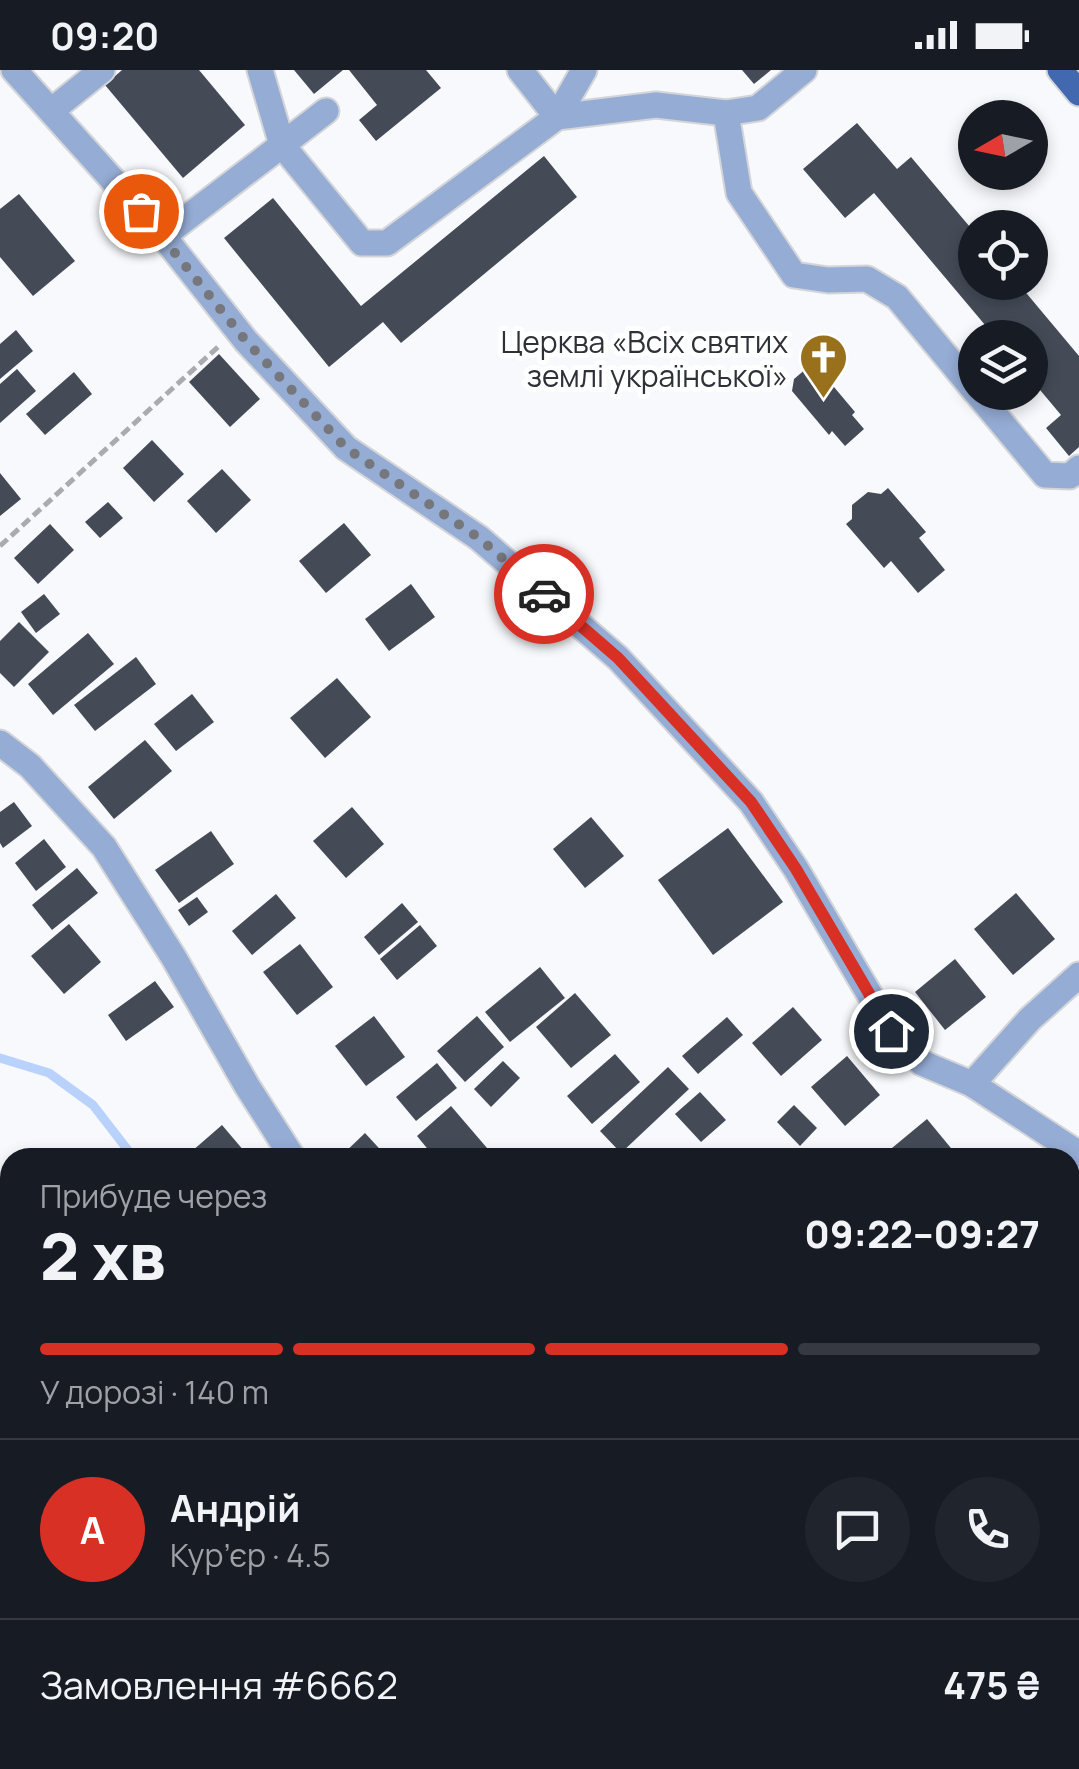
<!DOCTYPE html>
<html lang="uk">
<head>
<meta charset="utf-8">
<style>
	:root { --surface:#171b24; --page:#20242c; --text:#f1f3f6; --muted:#9ea1a6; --line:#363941; --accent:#d93025 }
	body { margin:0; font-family:Manrope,sans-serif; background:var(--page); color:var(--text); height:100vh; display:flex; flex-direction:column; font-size:38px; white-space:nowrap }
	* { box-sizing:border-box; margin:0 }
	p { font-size:32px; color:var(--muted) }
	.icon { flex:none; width:55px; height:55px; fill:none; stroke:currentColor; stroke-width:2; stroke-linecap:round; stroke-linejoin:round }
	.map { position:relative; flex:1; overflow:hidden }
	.sheet { position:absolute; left:0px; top:1078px; width:1080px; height:622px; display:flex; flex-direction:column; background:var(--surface); border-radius:30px 30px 0 0; box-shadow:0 5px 15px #0003 }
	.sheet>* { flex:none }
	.needle { width:65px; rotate:261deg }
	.tools { position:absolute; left:958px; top:30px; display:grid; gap:20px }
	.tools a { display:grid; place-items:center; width:90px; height:90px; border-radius:50%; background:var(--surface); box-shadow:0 5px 15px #0003; font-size:50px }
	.pin { position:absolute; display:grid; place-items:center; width:85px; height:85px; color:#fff; margin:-42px; border:5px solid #fff; border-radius:50%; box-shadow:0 2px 10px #0007 }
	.courier { position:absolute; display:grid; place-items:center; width:100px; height:100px; margin:-50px; border:8px solid #d93025; border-radius:50%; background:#fff; color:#222; box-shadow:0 2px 12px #0007 }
	.headline em { font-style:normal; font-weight:800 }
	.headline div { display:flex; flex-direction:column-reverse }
	.headline { display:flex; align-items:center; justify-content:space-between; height:170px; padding:0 40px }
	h1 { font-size:65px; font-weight:800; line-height:75px }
	.bar { display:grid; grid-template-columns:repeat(4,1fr); gap:15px 10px; align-content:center; height:120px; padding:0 40px }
	.bar i { height:12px; border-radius:8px; background:var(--line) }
	.bar .selected { background:var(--accent) }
	.bar p { grid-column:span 4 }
	.line { display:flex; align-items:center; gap:25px; padding:0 40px; border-top:2px solid var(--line) }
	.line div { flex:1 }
	.round { display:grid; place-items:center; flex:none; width:105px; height:105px; border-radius:52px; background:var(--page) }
	.status { display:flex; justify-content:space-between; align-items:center; height:70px; padding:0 50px; background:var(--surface); direction:ltr }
	.status svg { height:28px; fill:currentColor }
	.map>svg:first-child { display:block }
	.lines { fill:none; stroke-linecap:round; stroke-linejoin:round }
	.stream { stroke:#b9d2fb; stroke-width:9 }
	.building { fill:#444b57 }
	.minor-casing { stroke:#d4d5d9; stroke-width:29 }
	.major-casing { stroke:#d4d5d9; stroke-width:29 }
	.path { stroke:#a9abaf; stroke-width:5; stroke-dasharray:10 5; stroke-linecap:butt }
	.minor { stroke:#95acd4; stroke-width:25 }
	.major { stroke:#4269af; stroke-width:25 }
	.done { stroke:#75777c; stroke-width:10; stroke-dasharray:0 18 }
	.route { stroke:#d93025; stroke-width:12 }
	.labels { text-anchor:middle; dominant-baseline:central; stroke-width:10; stroke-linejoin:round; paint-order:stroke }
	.poi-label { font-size:30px; fill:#2e3137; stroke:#fff; text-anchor:end }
</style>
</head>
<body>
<div class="status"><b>09:20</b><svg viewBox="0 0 49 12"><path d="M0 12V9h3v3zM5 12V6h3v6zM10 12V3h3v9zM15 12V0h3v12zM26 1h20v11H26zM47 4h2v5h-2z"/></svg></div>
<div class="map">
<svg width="1079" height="1699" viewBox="0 0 1079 1699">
	<rect width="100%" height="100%" fill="#f8f9fc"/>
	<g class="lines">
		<g class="stream">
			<path d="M0,988L49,1003L93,1035L134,1088"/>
			<path d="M697,1690V1699"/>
		</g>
	</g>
	<g class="building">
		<path d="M122,0H199L245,55L183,108L105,15Z"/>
		<path d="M294,0H343L314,24Z"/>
		<path d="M349,0H426L441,18L376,71L359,50L377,35Z"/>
		<path d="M742,0H771L754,14Z"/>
		<path d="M857,53L897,99L911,87L975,163V212H1017L1079,286V377L1069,386L1046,358L1061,345L1030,308V268H996L874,123L845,148L803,99Z"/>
		<path d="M544,86L577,127L401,273L383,252L329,297L224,168L273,128L361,236Z"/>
		<path d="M19,124L75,191L33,226L0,187V139Z"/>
		<path d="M16,260L33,281L0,309V274Z"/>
		<path d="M219,284L260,329L230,357L189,312Z"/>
		<path d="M807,298H818L855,342L852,345L864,359L845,376L832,361L829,365L792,321L794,309Z"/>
		<path d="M17,299L36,321L0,353V314Z"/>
		<path d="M74,302L92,324L45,365L26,344Z"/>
		<path d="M152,370L184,404L154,432L123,398Z"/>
		<path d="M222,399L251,430L216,463L187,431Z"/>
		<path d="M0,403L21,429L0,446Z"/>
		<path d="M888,418L926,462L919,468L945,500L918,523L891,491L884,498L846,454L852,449V435L868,422L881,424Z"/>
		<path d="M108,432L123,448L100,468L85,452Z"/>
		<path d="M344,453L371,485L326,523L299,491Z"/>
		<path d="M50,454L74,480L38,514L14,488Z"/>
		<path d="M411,514L435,547L389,581L365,549Z"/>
		<path d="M44,524L60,544L36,563L21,542Z"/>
		<path d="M19,552L49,582L14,617L0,603V571Z"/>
		<path d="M88,563L114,594L53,645L28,614Z"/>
		<path d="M136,587L156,614L95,661L74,635Z"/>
		<path d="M337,608L371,647L325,688L290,648Z"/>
		<path d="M192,624L214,652L176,681L154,654Z"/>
		<path d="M145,670L172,701L114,749L88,717Z"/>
		<path d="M14,732L32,756L3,778L0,773V742Z"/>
		<path d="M352,737L384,774L346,808L313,771Z"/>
		<path d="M591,747L624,786L585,818L553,779Z"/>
		<path d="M728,758L783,832L713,885L658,810Z"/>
		<path d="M211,761L234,794L179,833L155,800Z"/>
		<path d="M44,769L66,797L36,821L15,793Z"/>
		<path d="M77,798L98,823L52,860L32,835Z"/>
		<path d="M1016,823L1055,869L1013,905L974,859Z"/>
		<path d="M276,824L296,848L252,885L232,861Z"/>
		<path d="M197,827L208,842L189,856L178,840Z"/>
		<path d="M402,833L418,852L379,885L364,867Z"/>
		<path d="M69,854L101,892L64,924L31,886Z"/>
		<path d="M420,855L437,876L397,910L380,889Z"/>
		<path d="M300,874L333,917L297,945L263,902Z"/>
		<path d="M955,889L986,927L945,960L915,922Z"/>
		<path d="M540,897L565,928L510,972L485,942Z"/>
		<path d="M155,911L174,937L126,971L108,945Z"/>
		<path d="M575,923L611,965L571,998L536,957Z"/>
		<path d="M793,937L822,970L781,1006L752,973Z"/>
		<path d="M374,946L405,987L366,1016L335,976Z"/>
		<path d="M477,946L504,977L465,1012L437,981Z"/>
		<path d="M727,947L743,965L698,1004L682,986Z"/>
		<path d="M615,984L640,1012L592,1054L567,1026Z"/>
		<path d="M847,986L880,1025L845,1056L811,1017Z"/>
		<path d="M503,991L520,1008L491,1037L474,1019Z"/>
		<path d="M437,993L457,1018L416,1051L396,1027Z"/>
		<path d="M668,997L689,1019L621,1083L600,1061Z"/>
		<path d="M700,1022L726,1050L701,1072L675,1044Z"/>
		<path d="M794,1035L817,1058L800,1076L777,1052Z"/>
		<path d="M451,1036L487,1078L476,1088H435L417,1066Z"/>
		<path d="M927,1049L955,1083L951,1088H900L892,1078Z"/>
		<path d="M222,1055L250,1088H184Z"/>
		<path d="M365,1063L388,1088H339Z"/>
		<path d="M0,1217L10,1225V1239L0,1252Z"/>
		<path d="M1070,1324L1079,1334V1342L1070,1350Z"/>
		<path d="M0,1332L10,1341V1367L0,1378Z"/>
		<path d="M0,1440L10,1449V1465L0,1476Z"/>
		<path d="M1076,1510L1079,1512V1565L1070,1574V1516Z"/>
		<path d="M10,1684V1690H48L57,1699H0V1694Z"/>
		<path d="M260,1690H307L298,1699H251Z"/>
		<path d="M880,1690H939L931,1699H890Z"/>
		<path d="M946,1690H981L989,1699H936Z"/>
	</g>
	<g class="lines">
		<defs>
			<g id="minor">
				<path d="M14,0L163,166L246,271L346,378L479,468L618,588L751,732L796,799L891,961L922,993L972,1014L1079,1084"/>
				<path d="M260,0L282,75L326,41"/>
				<path d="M520,0L557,47L584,0"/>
				<path d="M51,41L102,0"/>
				<path d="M726,43L739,123L794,205L828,210L867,209L897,227L975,321"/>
				<path d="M163,166L282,75L362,173H387L557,47L656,35L726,43L758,38L804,0"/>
				<path d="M976,322L1045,405L1070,406L1079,398"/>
				<path d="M0,673L30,696L104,777L174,888L247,1016L293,1088"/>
				<path d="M972,1014L1030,949L1079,905"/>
				<path d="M0,1161L10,1168"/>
				<path d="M1070,1667L1079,1675"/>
				<path d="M579,1690L588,1699"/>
			</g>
			<path id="major" d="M1060,0L1079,23"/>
		</defs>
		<use href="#minor" class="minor-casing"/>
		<use href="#major" class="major-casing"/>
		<path class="path" d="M0,476L219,276"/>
		<use href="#minor" class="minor"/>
		<use href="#major" class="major"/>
	</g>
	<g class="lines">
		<path class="done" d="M141,141L246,271L346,378L479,468L544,524"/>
		<path class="route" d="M544,524L618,588L751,732L796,799L891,961"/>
	</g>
	<defs>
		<symbol id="church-pin" viewBox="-11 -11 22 30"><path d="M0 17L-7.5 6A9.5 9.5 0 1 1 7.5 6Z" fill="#99711d" stroke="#fff"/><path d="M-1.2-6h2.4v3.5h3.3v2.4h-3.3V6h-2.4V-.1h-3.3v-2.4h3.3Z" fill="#fff"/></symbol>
	</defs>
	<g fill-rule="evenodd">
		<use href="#church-pin" x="796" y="260" width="55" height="75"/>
	</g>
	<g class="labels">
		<g class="poi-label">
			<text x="788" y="271">Церква «Всіх святих<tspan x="788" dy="34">землі української»</tspan></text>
		</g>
	</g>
</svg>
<div class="tools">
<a><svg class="needle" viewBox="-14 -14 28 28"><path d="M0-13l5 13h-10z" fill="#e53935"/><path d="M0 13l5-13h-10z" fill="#9ea1a6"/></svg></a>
<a><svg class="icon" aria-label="locate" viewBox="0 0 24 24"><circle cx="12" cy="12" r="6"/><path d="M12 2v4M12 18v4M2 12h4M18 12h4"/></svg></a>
<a><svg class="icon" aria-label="layers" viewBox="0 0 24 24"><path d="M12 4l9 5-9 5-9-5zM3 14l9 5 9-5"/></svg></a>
</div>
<div class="pin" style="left:141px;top:141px;background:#ea580c"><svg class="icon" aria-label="bag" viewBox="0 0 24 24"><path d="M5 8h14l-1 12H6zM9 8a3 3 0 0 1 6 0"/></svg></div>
<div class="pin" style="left:891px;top:961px;background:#1f2937"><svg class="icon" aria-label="home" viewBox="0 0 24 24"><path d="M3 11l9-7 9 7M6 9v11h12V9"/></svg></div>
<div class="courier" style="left:544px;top:524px"><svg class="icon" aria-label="car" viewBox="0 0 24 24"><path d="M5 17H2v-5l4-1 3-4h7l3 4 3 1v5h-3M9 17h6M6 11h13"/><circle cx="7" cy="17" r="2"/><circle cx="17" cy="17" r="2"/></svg></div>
<section class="sheet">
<div class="headline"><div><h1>2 хв</h1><p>Прибуде через</p></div><em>09:22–09:27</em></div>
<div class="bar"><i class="selected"></i><i class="selected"></i><i class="selected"></i><i></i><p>У дорозі · 140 m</p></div>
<div class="line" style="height:180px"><b class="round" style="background:var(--accent);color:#fff">А</b><div><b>Андрій</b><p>Кур’єр · 4.5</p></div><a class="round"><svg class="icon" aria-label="chat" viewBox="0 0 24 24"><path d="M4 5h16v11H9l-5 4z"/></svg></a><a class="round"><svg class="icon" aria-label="phone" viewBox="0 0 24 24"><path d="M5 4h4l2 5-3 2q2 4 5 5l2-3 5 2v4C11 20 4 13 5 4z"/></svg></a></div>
<div class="line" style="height:130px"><div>Замовлення #6662</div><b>475 ₴</b></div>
</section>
</div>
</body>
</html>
